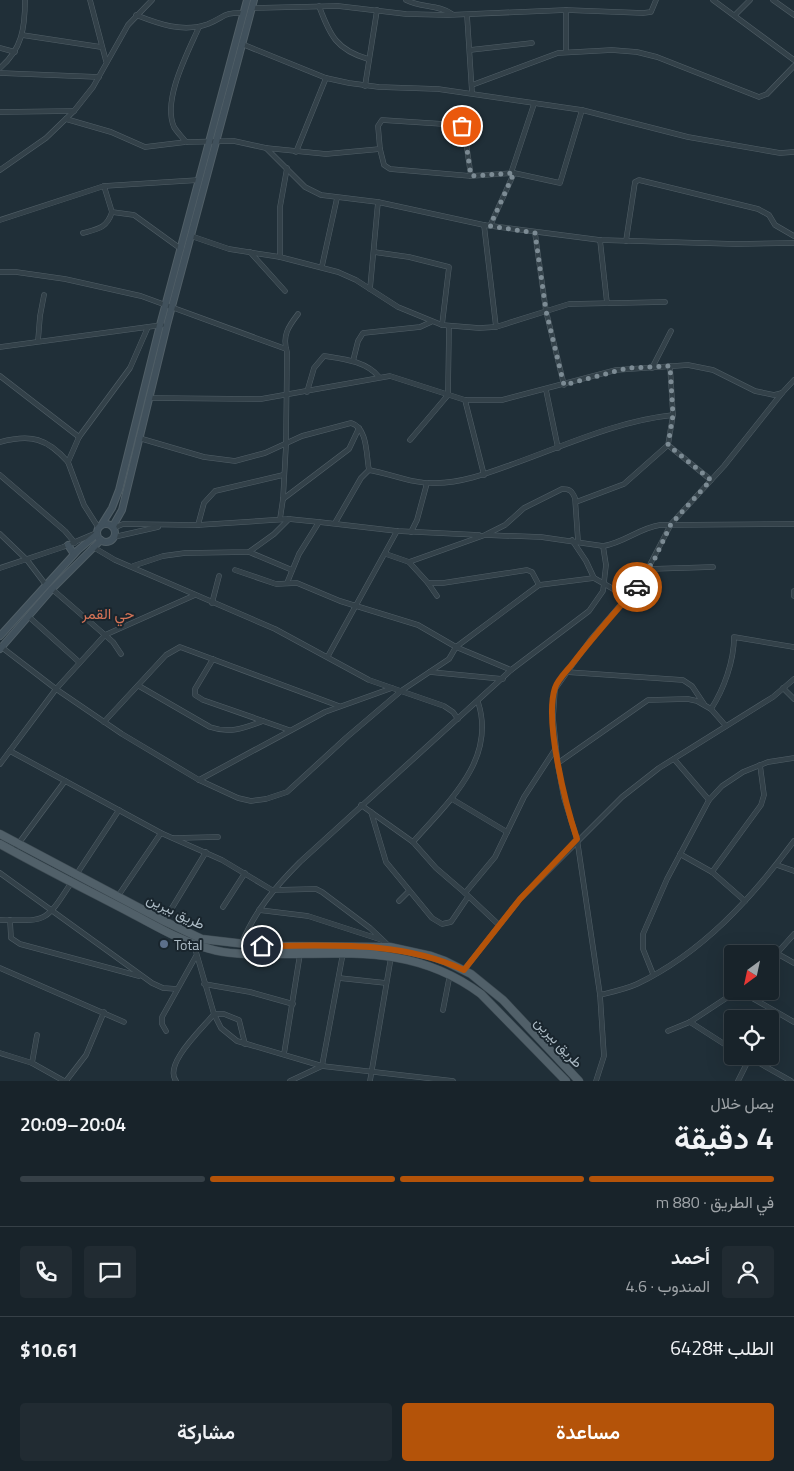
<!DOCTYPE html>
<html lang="ar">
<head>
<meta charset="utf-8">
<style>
	:root { --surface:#18232a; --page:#212b32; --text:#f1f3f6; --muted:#9fa4a8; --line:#364047; --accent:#b45309 }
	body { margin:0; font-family:"Titillium Web",Vazirmatn,sans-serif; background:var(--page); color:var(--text); direction:rtl; height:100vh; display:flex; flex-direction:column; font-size:19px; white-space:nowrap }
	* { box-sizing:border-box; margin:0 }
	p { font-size:16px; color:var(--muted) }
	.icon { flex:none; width:28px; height:28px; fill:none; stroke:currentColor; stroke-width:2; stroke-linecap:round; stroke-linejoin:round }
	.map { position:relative; height:1081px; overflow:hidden; direction:ltr }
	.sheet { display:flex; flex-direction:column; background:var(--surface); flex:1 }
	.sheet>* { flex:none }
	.needle { width:32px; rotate:213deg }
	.tools { position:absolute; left:724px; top:945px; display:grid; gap:10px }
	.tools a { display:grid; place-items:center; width:55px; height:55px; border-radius:5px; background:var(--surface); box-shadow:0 5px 20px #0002,0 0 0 1px var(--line); font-size:25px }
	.pin { position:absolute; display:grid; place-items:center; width:42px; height:42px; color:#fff; margin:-21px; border:2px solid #fff; border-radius:50%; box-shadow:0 1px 5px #0007 }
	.courier { position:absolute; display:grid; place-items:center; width:50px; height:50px; margin:-25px; border:4px solid #b45309; border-radius:50%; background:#fff; color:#222; box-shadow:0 1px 6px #0007 }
	.headline em { font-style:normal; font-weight:600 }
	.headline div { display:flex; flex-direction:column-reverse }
	.headline { display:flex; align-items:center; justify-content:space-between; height:85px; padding:0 20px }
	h1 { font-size:32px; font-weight:600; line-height:38px }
	.bar { display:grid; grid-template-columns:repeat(4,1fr); gap:8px 5px; align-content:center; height:60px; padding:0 20px }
	.bar i { height:6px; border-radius:4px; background:var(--line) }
	.bar .active { background:var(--accent) }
	.bar p { grid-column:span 4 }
	.line { display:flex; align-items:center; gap:12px; padding:0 20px; border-top:1px solid var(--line) }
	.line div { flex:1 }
	.round { display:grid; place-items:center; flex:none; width:52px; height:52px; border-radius:5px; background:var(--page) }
	.cta { display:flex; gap:10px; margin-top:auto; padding:10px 20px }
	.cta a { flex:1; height:58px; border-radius:5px; background:var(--accent); color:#fff; font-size:20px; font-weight:600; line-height:58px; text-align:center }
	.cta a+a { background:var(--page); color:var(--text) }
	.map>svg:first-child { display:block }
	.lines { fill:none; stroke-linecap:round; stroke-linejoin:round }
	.street-casing { stroke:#515f67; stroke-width:5.5 }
	.secondary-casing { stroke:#515f67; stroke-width:8 }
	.primary-casing { stroke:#3d4a52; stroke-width:9 }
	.street { stroke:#334149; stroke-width:4.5 }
	.secondary { stroke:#41515c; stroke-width:6 }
	.primary { stroke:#516069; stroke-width:8 }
	.done { stroke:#7c8b94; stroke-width:5; stroke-dasharray:0 9 }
	.route { stroke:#b45309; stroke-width:6 }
	.service-dot { fill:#5c6f8a; stroke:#19252d; stroke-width:2 }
	.labels { text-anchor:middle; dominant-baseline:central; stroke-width:4; stroke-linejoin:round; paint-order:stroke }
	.street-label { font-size:14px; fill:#adbcc6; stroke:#19252d }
	.poi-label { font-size:14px; fill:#adbcc6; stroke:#19252d; text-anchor:start }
	.neighbourhood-label { font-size:15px; fill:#d77457; stroke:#19252d }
</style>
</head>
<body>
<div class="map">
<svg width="794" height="1081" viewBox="0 0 794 1081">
	<rect width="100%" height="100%" fill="#202f38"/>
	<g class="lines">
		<defs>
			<g id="street">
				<path d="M90,0L106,61"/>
				<path d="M406,0C421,8 438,4 452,14"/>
				<path d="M713,0L794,60"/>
				<path d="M773,0L794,15"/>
				<path d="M319,6C330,36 337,50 368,59"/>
				<path d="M253,8L338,6L406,14L448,15L566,10L643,13L651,12L656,0"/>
				<path d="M566,10V52"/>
				<path d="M136,15C159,24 183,33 208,24C225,17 223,12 244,13"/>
				<path d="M467,15L472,93"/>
				<path d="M735,15L750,0"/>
				<path d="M22,35L101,47"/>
				<path d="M242,44L326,78L349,83L379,87L438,89L582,110L688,137L780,153L794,152"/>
				<path d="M0,48L15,52"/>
				<path d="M470,50L532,43"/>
				<path d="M0,68C22,49 25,28 25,0"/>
				<path d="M0,73L99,77"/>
				<path d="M472,85L558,53L612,50L637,52L657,57L759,97L767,94L794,66"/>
				<path d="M365,86L377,10"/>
				<path d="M0,112L74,111"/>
				<path d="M66,119L111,132L145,147L186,142L234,141L266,148L305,187L321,195L378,202L484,225L600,240L736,244L794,243"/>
				<path d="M186,142C182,137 177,132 174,127C162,100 188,52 199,27"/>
				<path d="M266,148L326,154L380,149L384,165L390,169L471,176L514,173L560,183L582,110"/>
				<path d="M380,149L378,126L382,120L459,125L464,129L471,176"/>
				<path d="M296,152L326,78"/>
				<path d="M0,170L46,138L74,111L93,87L128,25L152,0"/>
				<path d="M511,173L534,104"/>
				<path d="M104,186L112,212L134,215L181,249"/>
				<path d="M0,220L104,186L199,180"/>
				<path d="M484,225L496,327"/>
				<path d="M490,226L514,173"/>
				<path d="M83,233C98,229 107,228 112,212"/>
				<path d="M535,233L546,311L564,385"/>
				<path d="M191,236L229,249L280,257L338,272L356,280L398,307L442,325L479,328L496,327L569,304L665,302"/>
				<path d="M600,240L607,303"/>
				<path d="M626,241L635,182L639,180L758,209L769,215L775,225L794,236"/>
				<path d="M250,252L285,291"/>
				<path d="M374,252L409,257L449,267L442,325"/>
				<path d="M280,257V207L287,168"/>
				<path d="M322,266L337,198"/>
				<path d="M0,272H16L65,279L141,296L286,349"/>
				<path d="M370,289L378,202"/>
				<path d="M38,341L40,316L44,295"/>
				<path d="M0,347L162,325"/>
				<path d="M353,361L358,341L363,333L420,327L431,322"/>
				<path d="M670,366L673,415"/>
				<path d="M652,368L671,331"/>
				<path d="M0,376L79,437"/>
				<path d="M546,390L558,448"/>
				<path d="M307,392L314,368L324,356C343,359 366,361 379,377"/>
				<path d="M149,398L261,399L390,376L465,400H502L616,370L688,365L713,370L755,391L774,395L782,393L794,380"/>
				<path d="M465,400L484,475"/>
				<path d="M139,438L204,457L235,461L265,453L302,436L351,423C368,428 366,455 369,470"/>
				<path d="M410,440L448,395L449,326"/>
				<path d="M0,442C31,434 47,438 68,462"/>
				<path d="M0,475L65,531L75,543"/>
				<path d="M283,499L349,449L359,428"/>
				<path d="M576,502L624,484L668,445"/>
				<path d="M280,519L283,499L286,445L287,352C282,336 288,327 298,314"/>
				<path d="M335,523L361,478L369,470C392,474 412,484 436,483C462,483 488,473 513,464C566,445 617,421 673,415L668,445L711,480"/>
				<path d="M198,525L204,503L215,491L283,475"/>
				<path d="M98,527L84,505L68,462L79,437L130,368L148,327"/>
				<path d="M114,528L123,524L198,525L289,519L319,522"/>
				<path d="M411,532L417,520L427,483"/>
				<path d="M0,534L27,560L46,585"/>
				<path d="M487,534L505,525L524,508L562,489C570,489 572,491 575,498L578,541"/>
				<path d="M114,537L158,527"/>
				<path d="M572,540L586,561L594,578L615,590L626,600"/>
				<path d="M603,546C624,543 639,528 660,525L794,524"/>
				<path d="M93,547L115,560L275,629L369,680L444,706L453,712L458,719"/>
				<path d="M249,552L292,570"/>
				<path d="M386,554L409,562"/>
				<path d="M133,566L163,556L185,553L249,552L274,534L289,519"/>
				<path d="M0,568L63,547L96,533"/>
				<path d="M649,569L713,567"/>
				<path d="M287,583L299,554L319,522L397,531L479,535"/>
				<path d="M428,583L437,596"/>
				<path d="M52,589L113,642L121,654"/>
				<path d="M794,591V596"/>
				<path d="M212,603L219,576"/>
				<path d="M28,616L79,662"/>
				<path d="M0,646L56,689L122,734L199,780L238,798L251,801L266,799L287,792L347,737L401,691L449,659L456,647L418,625L340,601L297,583L276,584L235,570"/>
				<path d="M456,647L539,585L594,578"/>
				<path d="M456,647L511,670"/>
				<path d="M328,656L397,531"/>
				<path d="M213,659L195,689V695L203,700L289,730"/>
				<path d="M430,672L503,679"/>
				<path d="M566,672L683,680L692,686L704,704"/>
				<path d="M139,686L210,727C230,734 244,728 263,721"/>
				<path d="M783,688L794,699"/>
				<path d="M104,722L166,655L180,647L339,706"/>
				<path d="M725,725L711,709C724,689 734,661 734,637L794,647"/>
				<path d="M10,751L161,833L222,860L272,890L316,889L322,892L370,928L389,946"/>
				<path d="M674,759L709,800"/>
				<path d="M558,763L648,700L688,699L697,701L711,709"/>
				<path d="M0,764L56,689L105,635L195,595"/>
				<path d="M199,780L325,712L392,688"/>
				<path d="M452,799L507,832"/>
				<path d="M361,805L413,842L436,868L465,893"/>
				<path d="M371,812L386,862L432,918L442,924L451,922L468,897"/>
				<path d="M174,838L218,837"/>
				<path d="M413,842C447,803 497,760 478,702"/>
				<path d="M13,851L65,781"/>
				<path d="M680,854L712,872L745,901"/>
				<path d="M777,865L794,871"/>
				<path d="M712,872L761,805L764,795L760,765"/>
				<path d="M0,873L152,983L163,988L177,989"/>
				<path d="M76,875L119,810"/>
				<path d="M118,896L161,833"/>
				<path d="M399,901L408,892"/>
				<path d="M223,907L245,873"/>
				<path d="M259,910L308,916L382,940"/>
				<path d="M0,920C47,921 45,923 71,883"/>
				<path d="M10,920L11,938L20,944L139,976"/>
				<path d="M164,921L206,852"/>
				<path d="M498,924L465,893L495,857L524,797L556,748"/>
				<path d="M194,945L214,1014L221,1028L237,1041L322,1066L453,1081"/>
				<path d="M241,945C254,912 275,887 300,862L511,670L589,611L603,591L606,565L603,546L541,537L485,535L409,562L428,583H443L527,570L532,572L539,585"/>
				<path d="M778,954L794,963"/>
				<path d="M770,961L794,934"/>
				<path d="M0,968L124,1022"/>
				<path d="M464,970L520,899L622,797L659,768L773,697L794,679"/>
				<path d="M653,974L643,949V934L667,879L709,800L722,786L743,772L768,762L794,758"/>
				<path d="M339,978L386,983"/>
				<path d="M204,984L250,992L293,1004"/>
				<path d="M740,991L794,1022"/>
				<path d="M600,995C612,992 626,989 637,984C702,953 752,898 794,841"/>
				<path d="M443,1010L450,974"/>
				<path d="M690,1022L732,1049"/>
				<path d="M166,1031L162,1024V1017L196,956"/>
				<path d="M668,1031L690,1022L737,991"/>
				<path d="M0,1053L32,1063L64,1081"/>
				<path d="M284,1054L300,954"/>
				<path d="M744,1056L751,1061"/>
				<path d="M32,1063L37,1035"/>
				<path d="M66,1081L86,1055L104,1012"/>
				<path d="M176,1081C163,1064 203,1028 214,1014H224L239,1020L245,1044"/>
				<path d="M290,1081L322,1066L343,953"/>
				<path d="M370,1081L391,957"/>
				<path d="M596,1081L604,1056L600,995L577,839L564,798L558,766L553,718L555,689L591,639L642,580L671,524L724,466L782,393"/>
				<path d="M738,1081L747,1063L754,1060L791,1081"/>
			</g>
			<g id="secondary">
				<circle cx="106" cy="533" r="9"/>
				<path d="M102,524L112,508L119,490L160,325L247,0"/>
				<path d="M113,526L122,510L167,325L254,0"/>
				<path d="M68,545L74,554"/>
				<path d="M0,636L78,550L97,534"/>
				<path d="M0,649L52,589L101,540"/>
			</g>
			<g id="primary">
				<path d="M0,834L164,921L202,939L262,946L390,947L431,956L445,961L471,974L503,1000L579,1081"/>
				<path d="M0,844C43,868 87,890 131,913C156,926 182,942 210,949C230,955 253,954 274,954C351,954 415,945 481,994L566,1081"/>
			</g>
		</defs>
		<use href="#street" class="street-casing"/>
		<use href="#secondary" class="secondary-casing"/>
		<use href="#primary" class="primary-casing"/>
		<use href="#street" class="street"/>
		<use href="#secondary" class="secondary"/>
		<use href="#primary" class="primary"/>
	</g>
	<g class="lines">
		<path class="done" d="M462,126L464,129L471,176L514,173L490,226L535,233L546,311L564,385L628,368L670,366L673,415L668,445L711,480L671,524L655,558L637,587"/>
		<path class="route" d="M262,946C332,946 399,940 464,970L520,899L577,839C566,806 544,721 555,688C558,679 567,671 573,663C593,637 615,612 637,587"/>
	</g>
	<circle class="service-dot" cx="164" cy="944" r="5"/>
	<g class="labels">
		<g class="street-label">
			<text transform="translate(176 911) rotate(26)">طريق بيرين</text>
			<text transform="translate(559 1042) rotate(47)">طريق بيرين</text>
		</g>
		<g class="poi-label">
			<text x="174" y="944">Total</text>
		</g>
		<g class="neighbourhood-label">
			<text x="108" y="613">حي القمر</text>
		</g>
	</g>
</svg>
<div class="tools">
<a><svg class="needle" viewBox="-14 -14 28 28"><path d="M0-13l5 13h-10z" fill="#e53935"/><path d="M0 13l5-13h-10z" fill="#9fa4a8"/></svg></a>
<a><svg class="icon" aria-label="locate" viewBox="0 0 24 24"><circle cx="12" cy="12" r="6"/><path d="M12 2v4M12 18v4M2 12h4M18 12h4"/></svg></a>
</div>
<div class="pin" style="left:462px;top:126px;background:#ea580c"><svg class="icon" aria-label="bag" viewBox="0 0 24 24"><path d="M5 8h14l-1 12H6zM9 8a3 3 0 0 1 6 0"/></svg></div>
<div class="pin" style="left:262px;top:946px;background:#1f2937"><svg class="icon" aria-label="home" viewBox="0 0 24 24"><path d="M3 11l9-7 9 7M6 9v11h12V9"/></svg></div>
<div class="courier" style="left:637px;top:587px"><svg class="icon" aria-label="car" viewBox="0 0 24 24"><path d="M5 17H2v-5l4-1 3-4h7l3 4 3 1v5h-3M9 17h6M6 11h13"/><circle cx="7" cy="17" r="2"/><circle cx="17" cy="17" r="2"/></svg></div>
</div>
<section class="sheet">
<div class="headline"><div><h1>4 دقيقة</h1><p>يصل خلال</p></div><em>20:04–20:09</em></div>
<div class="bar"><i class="active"></i><i class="active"></i><i class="active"></i><i></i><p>في الطريق · 880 m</p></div>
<div class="line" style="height:90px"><a class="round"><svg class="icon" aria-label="person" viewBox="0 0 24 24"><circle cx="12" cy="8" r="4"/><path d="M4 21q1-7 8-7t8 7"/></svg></a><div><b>أحمد</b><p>المندوب · 4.6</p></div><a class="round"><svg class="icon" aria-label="chat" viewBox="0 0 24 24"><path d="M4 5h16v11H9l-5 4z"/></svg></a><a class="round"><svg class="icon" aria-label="phone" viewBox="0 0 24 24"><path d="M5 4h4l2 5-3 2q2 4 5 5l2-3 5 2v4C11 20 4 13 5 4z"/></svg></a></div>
<div class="line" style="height:65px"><div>الطلب #6428</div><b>$10.61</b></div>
<div class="cta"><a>مساعدة</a><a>مشاركة</a></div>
</section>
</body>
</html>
